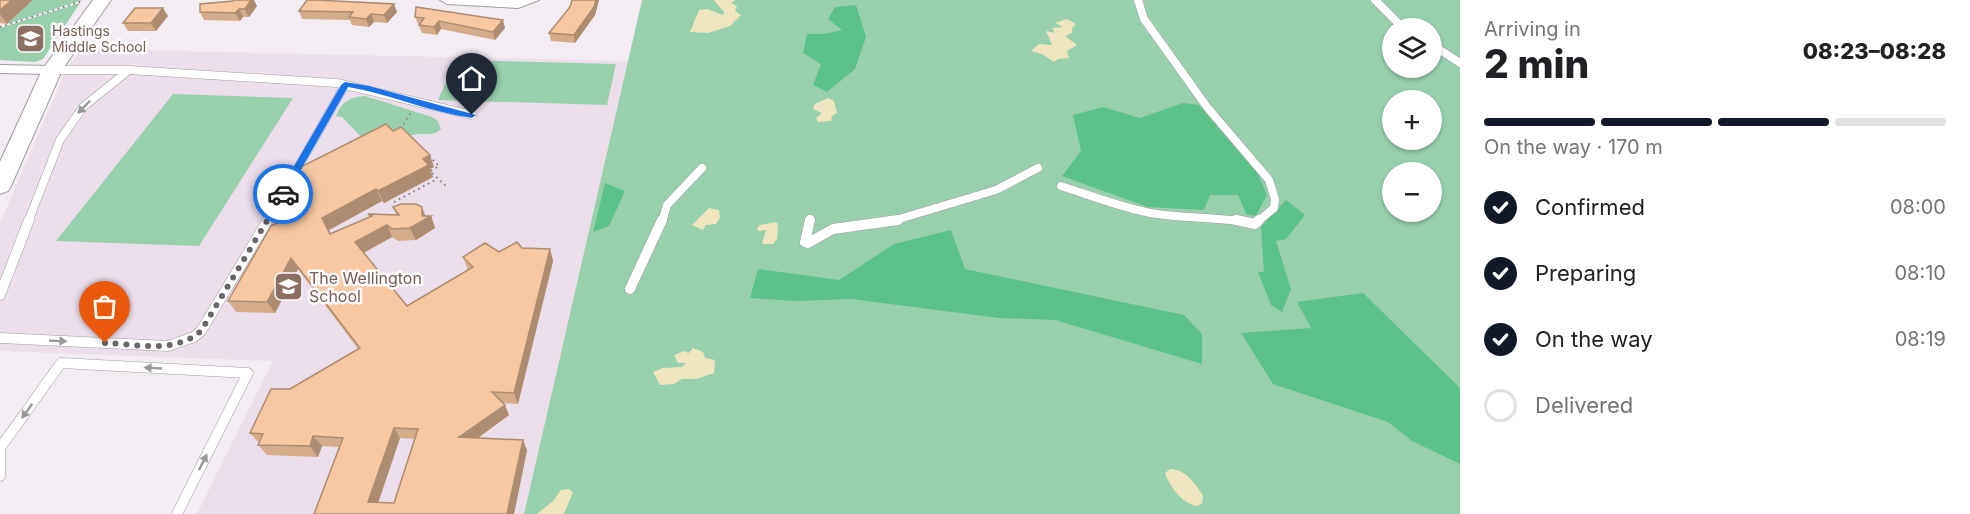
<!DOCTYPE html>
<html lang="en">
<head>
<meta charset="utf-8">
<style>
	:root { --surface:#fff; --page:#f6f6f6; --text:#202124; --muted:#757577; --line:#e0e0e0; --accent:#111827 }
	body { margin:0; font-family:Inter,sans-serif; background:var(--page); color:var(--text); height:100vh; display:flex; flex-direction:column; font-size:22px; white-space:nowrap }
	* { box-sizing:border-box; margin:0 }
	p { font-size:20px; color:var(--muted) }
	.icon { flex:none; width:33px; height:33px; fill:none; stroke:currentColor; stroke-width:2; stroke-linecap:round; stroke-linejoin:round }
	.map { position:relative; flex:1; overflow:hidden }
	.side { display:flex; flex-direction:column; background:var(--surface); width:510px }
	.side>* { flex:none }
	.fabs { position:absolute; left:1382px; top:18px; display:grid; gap:12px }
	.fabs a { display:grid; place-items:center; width:60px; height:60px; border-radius:50%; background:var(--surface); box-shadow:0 2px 4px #0004; font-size:30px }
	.pin { position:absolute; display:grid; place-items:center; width:51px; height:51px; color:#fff; margin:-62px -26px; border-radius:50% 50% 50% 0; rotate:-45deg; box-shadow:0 0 6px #0007 }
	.pin .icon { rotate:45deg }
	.courier { position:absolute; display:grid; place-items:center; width:60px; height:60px; margin:-30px; border:4px solid #1a73e8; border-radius:50%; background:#fff; color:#222; box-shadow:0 2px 8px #0007 }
	.headline em { font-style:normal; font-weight:800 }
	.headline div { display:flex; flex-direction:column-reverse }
	.headline { display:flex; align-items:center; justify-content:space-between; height:102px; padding:0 24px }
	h1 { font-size:39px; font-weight:800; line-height:45px }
	.bar { display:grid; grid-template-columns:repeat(4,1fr); gap:9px 6px; align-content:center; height:72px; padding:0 24px }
	.bar i { height:8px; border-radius:4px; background:var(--line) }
	.bar .current { background:var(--accent) }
	.bar p { grid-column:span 4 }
	ol { padding:0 24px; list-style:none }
	li { display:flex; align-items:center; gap:18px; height:66px }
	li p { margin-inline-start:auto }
	li .icon { padding:6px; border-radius:50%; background:var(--accent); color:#fff; stroke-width:4 }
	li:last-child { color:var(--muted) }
	li i { width:33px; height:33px; border:3px solid var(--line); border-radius:50% }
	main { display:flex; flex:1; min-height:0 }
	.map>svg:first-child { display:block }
	.built { fill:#ecdeeb }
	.green { fill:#98d0ae; fill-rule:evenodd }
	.forest { fill:#5dc18a }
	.sand { fill:#efe5c0 }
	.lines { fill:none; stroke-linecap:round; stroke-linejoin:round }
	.lane-far1-casing { stroke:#a39ca2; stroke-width:9 }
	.lane-casing { stroke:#a39ca2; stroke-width:11 }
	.street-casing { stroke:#a39ca2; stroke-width:2 }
	.secondary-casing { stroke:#a39ca2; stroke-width:2 }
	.path { stroke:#827d82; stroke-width:2; stroke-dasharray:1.5 4; stroke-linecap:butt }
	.lane-far1 { stroke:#fff; stroke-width:8 }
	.lane { stroke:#fff; stroke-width:10 }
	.street { fill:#fff; fill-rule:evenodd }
	.secondary { fill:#fff; fill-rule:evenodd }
	.wall { fill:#d4ac8a; fill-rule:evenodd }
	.shaded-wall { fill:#ad8c71 }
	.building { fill:#f7c8a1; stroke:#ad8c71; stroke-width:1.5; fill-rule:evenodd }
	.oneway { fill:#9a999a }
	.route { fill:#1a73e8 }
	.done { stroke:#6a6569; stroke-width:6; stroke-dasharray:0 10.8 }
	.labels { text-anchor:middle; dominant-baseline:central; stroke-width:5; stroke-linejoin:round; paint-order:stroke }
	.far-education-label { font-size:14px; fill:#785e54; stroke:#fefbfe; text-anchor:start }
	.education-label { font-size:16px; fill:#785e54; stroke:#fefbfe; text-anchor:start }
</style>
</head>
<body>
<main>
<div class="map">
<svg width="1460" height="514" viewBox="0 0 1460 514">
	<rect width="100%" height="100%" fill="#f4ecf3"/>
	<path class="built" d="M81,49L628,61L524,514H197L273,361L0,351V223L65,72Z"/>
	<g class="green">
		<path d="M33,0H83L7,24Z"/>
		<path d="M642,0H1460V514H524ZM1392,28H1431V68H1392ZM1392,100H1431V140H1392ZM1392,172H1431V212H1392Z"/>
		<path d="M80,3L43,59L35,62L0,60V28Z"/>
		<path d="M456,60L616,64L607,105L438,100Z"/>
		<path d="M173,94L293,98L199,246L56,241Z"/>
		<path d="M365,96L432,117L438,121L441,129C432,138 423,132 413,135C396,141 389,144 370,146L342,117L336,116C341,102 350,97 365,96Z"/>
	</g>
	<g class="forest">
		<path d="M856,5L866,37L855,69L827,92L813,85L821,64L803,53L807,34H824L842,30L828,19L835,7Z"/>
		<path d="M1183,103L1199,105L1258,174L1267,195L1256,216L1246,214L1238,195H1210L1204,210L1148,207L1062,176L1081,151L1073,115L1103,107L1140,118Z"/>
		<path d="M605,183L625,191L609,226L593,232Z"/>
		<path d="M1286,200L1305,215L1286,239L1276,241L1291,289L1282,312L1271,305L1258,272H1264L1261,227Z"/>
		<path d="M951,230L965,269L1184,315L1202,334V364L1055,320L999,318L851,299L794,301L750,298L758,269L839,280L894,244Z"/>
		<path d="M1363,293L1460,388V464L1412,441L1388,422L1273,384L1241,333L1311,328L1297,302Z"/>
	</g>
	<g class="sand">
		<path d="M714,0H736L731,3L737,6L735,11L741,15L730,26L708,33L690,32L699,10L707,9L723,15L724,12Z"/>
		<path d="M1067,19L1076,24L1072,28V33L1065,36L1077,45L1067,51L1069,58L1058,59L1054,62L1042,54L1031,51L1039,44L1052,45L1046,31L1055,33L1052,28L1063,27L1055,23Z"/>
		<path d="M828,98L834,101L837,113L832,116L831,121L818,122L816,118L822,113L813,109L815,104Z"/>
		<path d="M709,208L719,210L720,218L716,224L706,225L703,230L692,225Z"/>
		<path d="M776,222L778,224L777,239L773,244H762L766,230L758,231L757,228L760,225Z"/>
		<path d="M693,348L703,352L705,358L715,360L714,373L696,379H682L674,384L660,385L653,372L663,368L682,367L686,363H678L674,355L685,351L689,353Z"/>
		<path d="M1170,469C1185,469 1196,484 1203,496L1202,504L1196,506C1181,502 1170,487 1165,473Z"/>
		<path d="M569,489L573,492L564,514H537L553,501L561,490Z"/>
	</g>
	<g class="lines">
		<defs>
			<g id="lane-far1">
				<path d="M1138,0L1144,19L1207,107L1269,180L1275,199L1274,208L1257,222"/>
				<path d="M1375,0L1403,28"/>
				<path d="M1431,44L1460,63"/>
				<path d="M52,70H129L337,83L472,115"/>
				<path d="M1061,186C1089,195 1117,206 1146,212C1178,219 1211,216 1244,222"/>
				<path d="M28,222L60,140L83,107L129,70"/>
				<path d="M267,222L345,85"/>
				<path d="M662,222L667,205L702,168"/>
				<path d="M809,222L810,219"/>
				<path d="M889,222L996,190L1038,168"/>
			</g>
			<g id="lane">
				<path d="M810,220L805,242L808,243L833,229L898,220"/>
				<path d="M1236,220L1255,224L1259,220"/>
				<path d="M630,289L662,220"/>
				<path d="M0,295L29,220"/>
				<path d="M0,338L168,346L194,337L201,331L268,220"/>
				<path d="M0,476V448L61,363L248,373L177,514"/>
			</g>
			<g id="street">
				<path d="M440,0H539L518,8L447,4Z"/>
				<path d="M0,65L52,66L59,70L52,74L0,73Z"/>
			</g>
			<path id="secondary" d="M93,0H111L62,70L11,186L8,191L0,194V162L42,70Z"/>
		</defs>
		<use href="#lane-far1" class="lane-far1-casing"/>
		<use href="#lane" class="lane-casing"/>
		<use href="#street" class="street-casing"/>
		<use href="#secondary" class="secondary-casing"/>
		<g class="path">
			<path d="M0,27L83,1"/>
			<path d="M401,129L411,112"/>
			<path d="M429,156L439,166L430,171L448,188"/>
			<path d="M394,202L437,179"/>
		</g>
		<use href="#lane-far1" class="lane-far1"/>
		<use href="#lane" class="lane"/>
		<use href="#street" class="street"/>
		<use href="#secondary" class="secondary"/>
	</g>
	<g class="wall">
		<path d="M0,0L7,24L0,23Z"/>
		<path d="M572,0H599L595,15L575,43L551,41L549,33L570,7Z"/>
		<path d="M257,6L249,17H243L240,21L204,20L200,12Z"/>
		<path d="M299,11L397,12L387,23L374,22L369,27L352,25L350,20L302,19Z"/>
		<path d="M168,16L156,31H128L123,23Z"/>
		<path d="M415,17L505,28L495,40L441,29L437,35L422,33Z"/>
		<path d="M393,131L434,167L430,169L433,177L384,203L382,201L329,230L330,234L370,217L368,214L396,215L393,207H422L425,216H431L435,228L416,240L398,241L392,237L364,253L407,306L468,270L463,257L499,252L522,248L550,249L553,261L518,404L503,403L509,415L478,438L527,450L514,514H314L339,447L322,446L318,457L267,455L258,445L259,443L250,433L290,389L358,349L298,269L275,313L236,312L228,301L277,223L288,201L286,197L289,195L286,189ZM400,438L415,439L394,503H378Z"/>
	</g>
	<g class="shaded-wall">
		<path d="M12,0H33L7,24L0,14V10Z"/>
		<path d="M251,0H254L257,6L249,17L245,9Z"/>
		<path d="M596,0H599L595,15L575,43L574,35Z"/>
		<path d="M394,4L397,12L387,23L384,15Z"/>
		<path d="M163,8L168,16L156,31L151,23Z"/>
		<path d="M239,9L243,17L240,21L235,13Z"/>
		<path d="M371,14L374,22L369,27L366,19Z"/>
		<path d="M503,20L505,28L495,40L493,32Z"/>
		<path d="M439,21L441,29L437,35L434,27Z"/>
		<path d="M430,155L434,167L430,169L433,177L384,203L378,191L423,159Z"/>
		<path d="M376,189L382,201L329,230L336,246L322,218Z"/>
		<path d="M422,207L426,218L431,216L435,228L416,240L410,228L422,216Z"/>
		<path d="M387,225L392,237L361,254L355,242Z"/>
		<path d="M550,249L553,261L518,404L514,393Z"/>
		<path d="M291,258L298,269L275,313L267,302Z"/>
		<path d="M505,405L509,415L464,448L459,437Z"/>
		<path d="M394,428L400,438L375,512L368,502Z"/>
		<path d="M313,436L322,446L318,457L310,446Z"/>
		<path d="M523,440L527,450L514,514H507Z"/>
	</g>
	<g class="building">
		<path d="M0,0H12L0,10Z"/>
		<path d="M234,0H251L245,9H239L235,13L200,12V4L233,1Z"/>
		<path d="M307,0H316L394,4L384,15L371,14L366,19L349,17L353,12L299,11Z"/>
		<path d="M572,0H596L594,7L574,35L549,33L570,7Z"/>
		<path d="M416,7L503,20L493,32L439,21L434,27L419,25L424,18L415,17Z"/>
		<path d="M135,8H163L151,23H123Z"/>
		<path d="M386,124L393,131L401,127L430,155L423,159L429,165L378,191L376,189L322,218L330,234L372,216L368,214L399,215L393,207L401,204H416L422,207V216H431L410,228L392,229L387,225L355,242L407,306L473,267L463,257L485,243L499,252L517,242L522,248L550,249L514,393L492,392L505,405L459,437L523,440L507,514H314L343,438L313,436L310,446L258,445L263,434L250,433L271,389H290L360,348L291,258L267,302L228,301L271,226L277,223V212L289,200L286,197L291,194L286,189L297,169ZM394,428L418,429L394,503L368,502Z"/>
	</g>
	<defs><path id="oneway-solid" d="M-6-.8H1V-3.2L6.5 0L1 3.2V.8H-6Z" transform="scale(1.5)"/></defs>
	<g class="oneway">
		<use href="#oneway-solid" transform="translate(84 107) rotate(134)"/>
		<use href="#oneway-solid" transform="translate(58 341) rotate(3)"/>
		<use href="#oneway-solid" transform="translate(153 368) rotate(-177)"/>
		<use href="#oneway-solid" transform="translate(27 411) rotate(126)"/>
		<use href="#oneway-solid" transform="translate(203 462) rotate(-63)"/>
	</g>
	<path class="route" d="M345,82L369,86L476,115L472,118C429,112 390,94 348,87L286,196H280L278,194L341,85Z"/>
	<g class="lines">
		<path class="done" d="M105,343C136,344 176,354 201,331L283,194"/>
	</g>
	<defs>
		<symbol id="school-square" viewBox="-11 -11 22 22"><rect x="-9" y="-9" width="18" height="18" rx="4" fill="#8d6e63" stroke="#fefbfe"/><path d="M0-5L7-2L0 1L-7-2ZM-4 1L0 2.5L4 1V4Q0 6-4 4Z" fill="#fff"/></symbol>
	</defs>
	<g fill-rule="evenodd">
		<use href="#school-square" x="14" y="22" width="33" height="33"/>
		<use href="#school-square" x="272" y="270" width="33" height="33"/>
	</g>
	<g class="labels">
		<g class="far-education-label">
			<text x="52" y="30">Hastings<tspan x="52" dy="16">Middle School</tspan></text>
		</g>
		<g class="education-label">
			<text x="309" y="278">The Wellington<tspan x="309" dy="18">School</tspan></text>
		</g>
	</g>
</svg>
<div class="fabs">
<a><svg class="icon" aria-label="layers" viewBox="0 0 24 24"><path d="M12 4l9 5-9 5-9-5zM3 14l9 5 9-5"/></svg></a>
<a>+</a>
<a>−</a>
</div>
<div class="pin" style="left:105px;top:343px;background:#ea580c"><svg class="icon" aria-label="bag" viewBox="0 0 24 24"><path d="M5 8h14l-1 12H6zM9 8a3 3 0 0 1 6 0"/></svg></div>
<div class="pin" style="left:472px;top:115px;background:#1f2937"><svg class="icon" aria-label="home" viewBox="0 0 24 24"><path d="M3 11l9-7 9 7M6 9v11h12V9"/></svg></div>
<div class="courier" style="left:283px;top:194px"><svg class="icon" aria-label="car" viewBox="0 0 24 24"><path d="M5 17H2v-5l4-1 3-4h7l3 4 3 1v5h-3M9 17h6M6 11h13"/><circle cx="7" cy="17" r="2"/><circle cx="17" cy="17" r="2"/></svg></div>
</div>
<section class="side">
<div class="headline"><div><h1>2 min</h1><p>Arriving in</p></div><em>08:23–08:28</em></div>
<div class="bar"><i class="current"></i><i class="current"></i><i class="current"></i><i></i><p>On the way · 170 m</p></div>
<ol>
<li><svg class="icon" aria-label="check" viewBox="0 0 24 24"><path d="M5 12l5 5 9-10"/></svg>Confirmed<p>08:00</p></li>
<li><svg class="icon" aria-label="check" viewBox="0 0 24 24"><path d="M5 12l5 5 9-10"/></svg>Preparing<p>08:10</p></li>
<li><svg class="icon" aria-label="check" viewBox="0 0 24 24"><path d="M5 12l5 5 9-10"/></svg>On the way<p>08:19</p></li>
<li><i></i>Delivered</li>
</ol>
</section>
</main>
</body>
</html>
